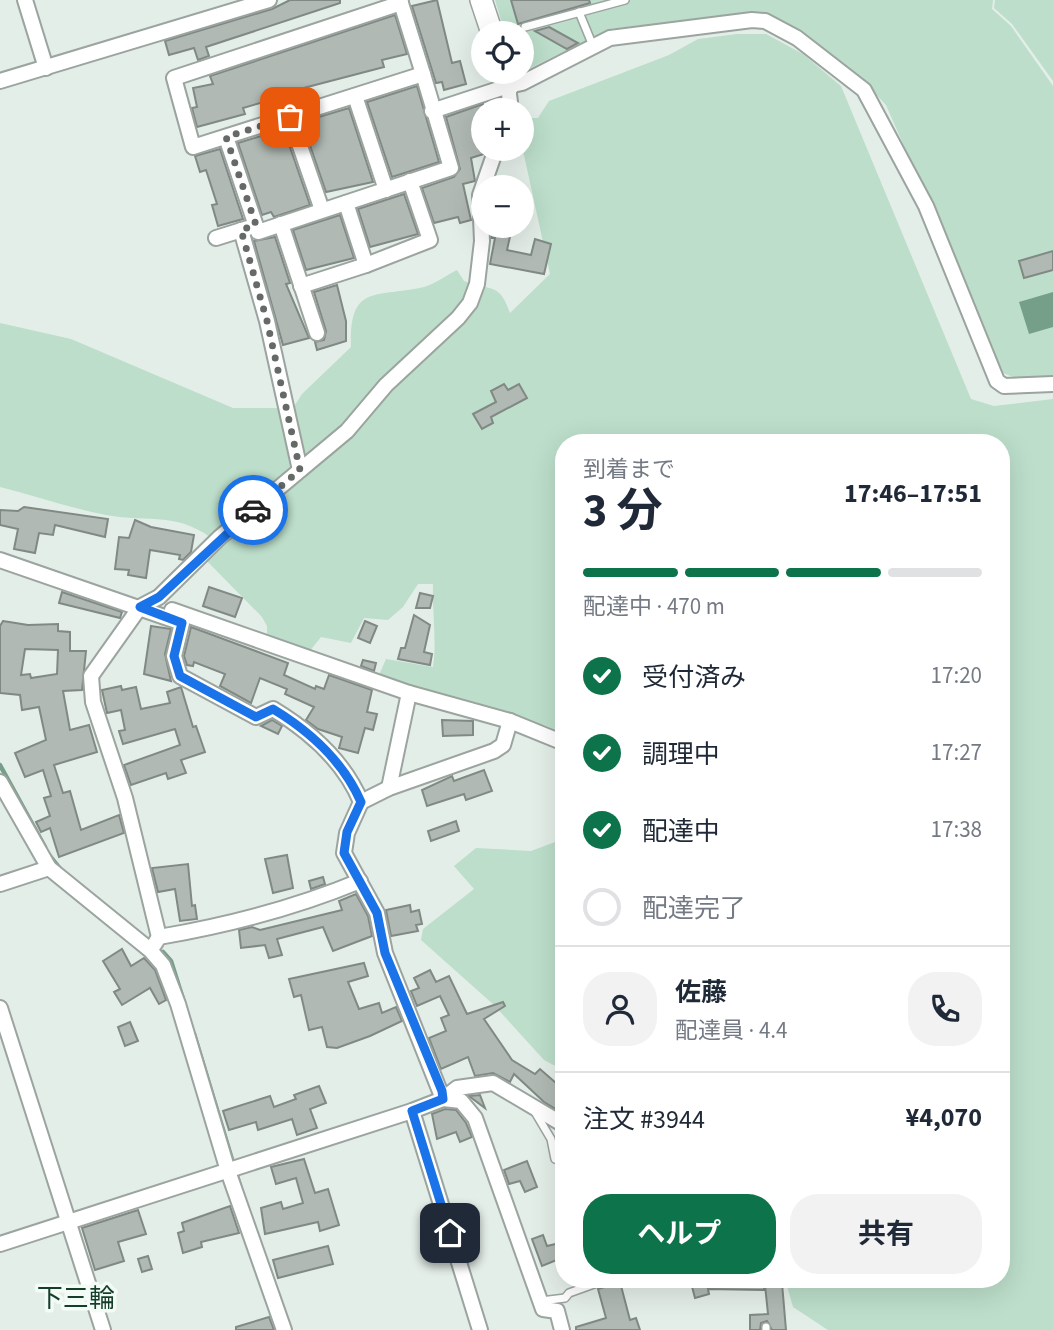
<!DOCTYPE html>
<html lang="ja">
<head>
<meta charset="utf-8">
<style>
	:root { --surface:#fff; --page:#f2f2f3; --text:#1f2937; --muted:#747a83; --line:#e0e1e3; --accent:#0d734a }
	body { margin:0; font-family:"Source Sans 3","Noto Sans JP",sans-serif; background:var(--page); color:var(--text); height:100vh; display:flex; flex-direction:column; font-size:26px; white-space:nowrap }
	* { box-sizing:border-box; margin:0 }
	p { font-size:23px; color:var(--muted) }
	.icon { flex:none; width:38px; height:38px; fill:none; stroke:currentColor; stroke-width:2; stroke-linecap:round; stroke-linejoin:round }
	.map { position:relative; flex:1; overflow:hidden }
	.panel { position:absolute; left:555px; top:434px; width:455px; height:854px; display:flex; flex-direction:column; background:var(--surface); border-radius:28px; box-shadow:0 7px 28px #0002 }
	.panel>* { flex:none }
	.buttons { position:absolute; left:471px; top:21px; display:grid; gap:14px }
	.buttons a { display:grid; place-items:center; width:63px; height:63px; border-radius:50%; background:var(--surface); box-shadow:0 7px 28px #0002; font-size:35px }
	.pin { position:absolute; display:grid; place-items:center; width:60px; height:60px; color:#fff; margin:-30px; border-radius:14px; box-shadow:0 4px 10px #0006 }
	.courier { position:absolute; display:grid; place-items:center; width:70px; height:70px; margin:-35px; border:5px solid #1a73e8; border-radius:50%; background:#fff; color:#222; box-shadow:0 2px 9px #0007 }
	.overview em { font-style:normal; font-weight:700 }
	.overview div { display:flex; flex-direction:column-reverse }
	.overview { display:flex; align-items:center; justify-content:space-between; height:119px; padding:0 28px }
	h1 { font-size:46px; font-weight:700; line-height:52px }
	.bar { display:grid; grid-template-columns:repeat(4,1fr); gap:10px 7px; align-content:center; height:84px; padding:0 28px }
	.bar i { height:9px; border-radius:5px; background:var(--line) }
	.bar .selected { background:var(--accent) }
	.bar p { grid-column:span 4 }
	.line { display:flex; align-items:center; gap:18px; padding:0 28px; border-top:2px solid var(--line) }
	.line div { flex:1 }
	.round { display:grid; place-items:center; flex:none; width:74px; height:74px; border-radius:28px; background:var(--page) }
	ol { padding:0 28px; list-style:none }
	li { display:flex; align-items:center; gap:21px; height:77px }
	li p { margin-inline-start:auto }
	li .icon { padding:7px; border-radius:50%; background:var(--accent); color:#fff; stroke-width:4 }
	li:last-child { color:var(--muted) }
	li i { width:38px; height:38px; border:4px solid var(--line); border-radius:50% }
	.cta { display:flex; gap:14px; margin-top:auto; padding:14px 28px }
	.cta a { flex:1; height:80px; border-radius:28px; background:var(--accent); color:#fff; font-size:28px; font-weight:700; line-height:80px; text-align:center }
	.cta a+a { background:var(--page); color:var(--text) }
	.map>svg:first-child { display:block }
	.green { fill:#bcdeca }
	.water { fill:#759f88 }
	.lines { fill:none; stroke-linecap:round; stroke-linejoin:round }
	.stream { stroke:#759f88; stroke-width:4.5 }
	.building { fill:#b0b9b3; stroke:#818984; stroke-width:2; fill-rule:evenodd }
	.lane-casing { stroke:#9ba49f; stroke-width:10 }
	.street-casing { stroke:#9ba49f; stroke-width:18 }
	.secondary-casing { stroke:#9ba49f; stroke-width:24 }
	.lane { stroke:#fff; stroke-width:7 }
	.street { stroke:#fff; stroke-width:14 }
	.secondary { stroke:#fff; stroke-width:21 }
	.done { stroke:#656a67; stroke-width:7; stroke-dasharray:0 12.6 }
	.route { stroke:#1a73e8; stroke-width:9 }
	.labels { text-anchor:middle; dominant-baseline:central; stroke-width:7; stroke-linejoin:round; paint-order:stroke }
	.neighbourhood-label { font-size:26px; fill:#143e2a; stroke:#f2fbf5 }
</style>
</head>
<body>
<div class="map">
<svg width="1053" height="1330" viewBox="0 0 1053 1330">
	<rect width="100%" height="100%" fill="#e4eee8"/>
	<g class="green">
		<path d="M495,0H993L992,9L1011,26L1053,86V377L1018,379L1003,373L886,105C860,75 794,18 754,13L610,29L522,72V33H505Z"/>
		<path d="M995,0H1053V81L1012,24L994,8Z"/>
		<path d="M737,34H766L803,54L841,86L971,399L994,406L1053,399V1330H828L793,1307L785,1279H1001V443H564L563,734L547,726L397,684L379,675L386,659L433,667C437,640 432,612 433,584H418L403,607L388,620L364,618L351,643L321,637L309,652L267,637V626L262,617L205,559L219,544C179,510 150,523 106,515C70,508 35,496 0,487V323L71,339L233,408H293L302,394L351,347C349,283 376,298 424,287C435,284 447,275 457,270L464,281C493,292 499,282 510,313L550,274L522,146V118H538L549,101L669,55L698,39Z"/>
		<path d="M563,839V1070L544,1060L494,1005L421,940L423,929L474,889L454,866L476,848L531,851Z"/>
	</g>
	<path class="water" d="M1053,292V327L1029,334L1019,302Z"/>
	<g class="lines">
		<g class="stream">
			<path d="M0,765L45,847"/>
			<path d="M49,855L61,870"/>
			<path d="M163,952L171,961L183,999"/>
			<path d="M194,1034L240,1186"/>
		</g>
	</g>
	<g class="building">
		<path d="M290,0H340V3L206,47L209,56L198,60L194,48L169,55L165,41L272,9Z"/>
		<path d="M437,0L452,63L460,61L466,84L444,90L442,82L436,83L412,6Z"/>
		<path d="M511,0H589L590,3L518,24Z"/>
		<path d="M395,15L407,54L382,60L384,67L273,96L274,99L243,108L245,114L197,127L192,108L197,107L193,88L213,84L210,76Z"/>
		<path d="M549,27L578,43L567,49L535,31Z"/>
		<path d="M417,86L439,162L392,177L367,102Z"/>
		<path d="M483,104V127L479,128L486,149L484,154L471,158L475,181L463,184L471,220L460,223L458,217L434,223L422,188L454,177L460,169L446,117Z"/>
		<path d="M349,108L373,182L326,192L302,122Z"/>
		<path d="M285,133L310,205L274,217L271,212L262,215L238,143L261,136L263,140Z"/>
		<path d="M220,149L243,219L218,226L212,205L217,204L206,170L200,172L195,156Z"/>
		<path d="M404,194L418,234L370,247L358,209Z"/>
		<path d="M340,215L354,258L306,270L293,230Z"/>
		<path d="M493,226L512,228L507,250L531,255L535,239L551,244L544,274L490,264L495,238H491Z"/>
		<path d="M275,237L290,283L286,284L309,338L283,345L254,241Z"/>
		<path d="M1053,251V270L1024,278L1019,261Z"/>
		<path d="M337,285L346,321V341L317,350L315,342L324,340L326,331L314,292Z"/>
		<path d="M504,384L508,390L519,384L527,398L491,417L493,423L482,429L473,414L496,402L491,391Z"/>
		<path d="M24,507L108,519L105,537L55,525L53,535L39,533L35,553L14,549L18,529L0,525V510L18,511Z"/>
		<path d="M135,520L151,527L194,535L191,552L183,560L179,559L180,555L150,550L146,578L128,575L129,570L115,569L119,537L129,538Z"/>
		<path d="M209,587L242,598L235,617L203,606Z"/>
		<path d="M62,592L122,612L120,618L59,603Z"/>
		<path d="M420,593L433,596L430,608H416Z"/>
		<path d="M414,615L430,625L424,652L432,654L430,665L398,659L401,648H405Z"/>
		<path d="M3,621L28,625L58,624V631L70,632V651H86L82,690L63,691L70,730L89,725L97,752L54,765L63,793L70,791L81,830L119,815L124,833L59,857L50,828L41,832L36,822L50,816L44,798L51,796L43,770L25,777L15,753L46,740L39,707L22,710L20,695L0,693V626ZM25,649L58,650L57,674L31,678L30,674L21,675Z"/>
		<path d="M365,621L377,626L370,643L358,638Z"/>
		<path d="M151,626L171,629L165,654L171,681L144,674Z"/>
		<path d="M191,627L288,663L284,675L315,689L316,686L324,689L329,675L372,690L367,712L377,714L373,730L365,728L358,753L339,748L342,737L318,729L306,720L314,707L285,694L287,689L260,678L251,703L220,686L225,674L194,662L193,666L187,665L184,656Z"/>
		<path d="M363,660L376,663L374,671L361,666Z"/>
		<path d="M121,686L122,690L136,687L141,709L170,703L167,692L181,687L193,727L196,726L205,752L181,760L186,773L168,779L166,773L131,785L124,765L180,745L175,729L123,744L119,731L125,730L121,710L107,713L102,690Z"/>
		<path d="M272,720L282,726L278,734L261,726Z"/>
		<path d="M442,720L473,721V735L443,736Z"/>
		<path d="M484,770L492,791L466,800L464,794L427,806L422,790L452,776L454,781Z"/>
		<path d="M456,821L459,831L431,841L428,831Z"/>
		<path d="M287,855L293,888L273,893L265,859Z"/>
		<path d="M188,864L192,906L195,905L197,919L180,921L175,889L158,892L152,868Z"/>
		<path d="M323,877L325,884L311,889L309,881Z"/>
		<path d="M356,894L368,916L372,936L333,951L323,927L277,939L282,955L269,958L265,945L241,948L239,930L252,927L260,930L342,910L339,901Z"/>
		<path d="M410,905L411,912L419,910L422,924L416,925L418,931L391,936L386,910Z"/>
		<path d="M122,949L131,966L144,958L155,970L166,1000L159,1004L150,988L122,1005L114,992L120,989L103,961Z"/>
		<path d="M364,963L368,976L348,982L359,1009L379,1003L382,1013L396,1007L402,1021L370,1036L337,1048L327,1047L322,1027L309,1030L301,995L294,997L289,979Z"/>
		<path d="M430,970L436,982L449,976L467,1014L503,1002L505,1006L484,1019L512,1060L535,1074L540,1069L564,1090V1114L544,1102L514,1074L510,1082L493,1073L475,1076L468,1057L441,1069L429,1038L446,1031L441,1018L449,1015L440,996L417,1006L411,991L419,988L414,978Z"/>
		<path d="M130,1022L138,1041L125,1046L118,1027Z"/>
		<path d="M319,1086L326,1103L310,1109L317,1128L297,1135L292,1119L258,1130L256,1122L229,1130L223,1111L270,1096L274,1107L296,1099L294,1095Z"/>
		<path d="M480,1095L485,1108L469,1096Z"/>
		<path d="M445,1109L456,1110L466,1123L472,1137L460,1142L456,1132L437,1139L432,1114Z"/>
		<path d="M304,1159L315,1193L328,1189L339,1225L320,1231L318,1222L265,1234L261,1208L281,1202L283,1209L303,1203L296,1178L276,1184L271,1167Z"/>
		<path d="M527,1161L537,1187L525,1192L520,1181L509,1184L504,1170Z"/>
		<path d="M230,1206L239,1233L201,1242L202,1247L183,1253L178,1233L184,1231L182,1223Z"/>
		<path d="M138,1210L146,1234L118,1242L124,1261L95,1270L82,1228Z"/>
		<path d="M543,1235L547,1246L564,1242V1257L542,1266L532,1239Z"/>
		<path d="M328,1246L333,1264L278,1278L273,1260Z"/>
		<path d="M148,1256L152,1269L142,1272L138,1259Z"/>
		<path d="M690,1279H706L707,1283V1279H764V1290L708,1289L709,1294L695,1298Z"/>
		<path d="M620,1282L630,1320L636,1318L640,1330H576V1327L606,1318L598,1289Z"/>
		<path d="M782,1283L786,1330H772L767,1321L761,1323L760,1330H750V1315L768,1314L765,1285Z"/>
		<path d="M269,1317L274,1330H236V1327Z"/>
	</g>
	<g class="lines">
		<defs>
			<g id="lane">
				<path d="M579,12L593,46"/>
				<path d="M525,27L625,0"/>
				<path d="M535,1112L551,1139L555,1159L564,1163"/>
				<path d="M541,1301L565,1298L569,1293L608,1279"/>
				<path d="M766,1327V1330"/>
			</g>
			<g id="street">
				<path d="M25,0L46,68"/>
				<path d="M400,0L423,74"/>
				<path d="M0,81L269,0"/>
				<path d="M355,96L386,190"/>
				<path d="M511,110L508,86L522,83L610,38L752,20L765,21L797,38L864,90L926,206L997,381L1004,386L1053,384"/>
				<path d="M432,111L508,86"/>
				<path d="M290,117L322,210"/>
				<path d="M226,137L258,232L451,168L423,74L193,147L174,78L401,3"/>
				<path d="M281,224L317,333"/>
				<path d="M241,230L267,321L300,470"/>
				<path d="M216,238L248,228"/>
				<path d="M366,265L430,240L410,181"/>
				<path d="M301,286L366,265L346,203"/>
				<path d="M0,560L182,623L174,656L180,676L256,717L273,709C311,732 344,761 361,802L347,833L344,853L377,913L385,953L443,1099"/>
				<path d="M172,610L409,693L510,721L564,743"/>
				<path d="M0,782L49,868L150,950L163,965L178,1004L228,1171L284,1330"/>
				<path d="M389,788L409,693"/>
				<path d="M361,802L389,788L494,751L503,745L510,721"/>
				<path d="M0,884L49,868"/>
				<path d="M159,937L125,798L93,702L91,676L140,607L159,597L220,537L347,431L386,385L458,318L470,303L477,284L482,241L480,195L496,149"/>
				<path d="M154,945L159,937C229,925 295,908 360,881"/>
				<path d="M0,1008L103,1330"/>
				<path d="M443,1099L461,1101L475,1118L543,1309L557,1311L562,1330"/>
				<path d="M412,1111L480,1330"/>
				<path d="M0,1244L412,1111L443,1099L457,1088L493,1083L564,1125"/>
			</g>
			<g id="secondary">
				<path d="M481,0L492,33"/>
				<path d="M504,72L508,86"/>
			</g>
		</defs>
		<use href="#lane" class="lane-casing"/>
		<use href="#street" class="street-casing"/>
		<use href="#secondary" class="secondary-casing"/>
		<use href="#lane" class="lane"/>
		<use href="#street" class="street"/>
		<use href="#secondary" class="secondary"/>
	</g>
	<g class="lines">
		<path class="done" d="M253,510L300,470L267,321L241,230L256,225L226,137L290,117"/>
		<path class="route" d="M253,510L159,597L140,607L182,623L174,656L180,676L256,717L273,709C311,732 343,761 361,802L347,832L344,853L377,913L385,953L442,1091L443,1099L412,1111L450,1233"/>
	</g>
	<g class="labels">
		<g class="neighbourhood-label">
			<text x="76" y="1298">下三輪</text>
		</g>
	</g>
</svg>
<div class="buttons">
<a><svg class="icon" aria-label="locate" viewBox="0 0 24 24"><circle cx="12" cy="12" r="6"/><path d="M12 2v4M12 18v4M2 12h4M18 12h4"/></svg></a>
<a>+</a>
<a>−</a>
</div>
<div class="pin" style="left:290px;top:117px;background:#ea580c"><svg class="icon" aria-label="bag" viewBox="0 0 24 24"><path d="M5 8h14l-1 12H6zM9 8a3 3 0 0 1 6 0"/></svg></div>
<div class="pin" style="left:450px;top:1233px;background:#1f2937"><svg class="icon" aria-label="home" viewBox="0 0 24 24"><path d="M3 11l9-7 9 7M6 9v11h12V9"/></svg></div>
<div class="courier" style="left:253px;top:510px"><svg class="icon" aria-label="car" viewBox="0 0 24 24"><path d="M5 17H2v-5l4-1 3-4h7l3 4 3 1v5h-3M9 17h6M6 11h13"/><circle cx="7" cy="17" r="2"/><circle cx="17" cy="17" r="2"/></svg></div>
<section class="panel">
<div class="overview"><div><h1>3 分</h1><p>到着まで</p></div><em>17:46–17:51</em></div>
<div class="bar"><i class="selected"></i><i class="selected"></i><i class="selected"></i><i></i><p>配達中 · 470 m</p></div>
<ol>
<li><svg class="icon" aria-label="check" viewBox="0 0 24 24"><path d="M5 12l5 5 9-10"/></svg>受付済み<p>17:20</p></li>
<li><svg class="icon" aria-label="check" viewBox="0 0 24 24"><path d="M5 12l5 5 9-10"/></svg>調理中<p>17:27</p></li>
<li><svg class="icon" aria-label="check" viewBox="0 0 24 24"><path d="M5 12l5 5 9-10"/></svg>配達中<p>17:38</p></li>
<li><i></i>配達完了</li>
</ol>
<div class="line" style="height:126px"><a class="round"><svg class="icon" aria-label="person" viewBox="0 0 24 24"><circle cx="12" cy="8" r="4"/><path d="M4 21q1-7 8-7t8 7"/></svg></a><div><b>佐藤</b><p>配達員 · 4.4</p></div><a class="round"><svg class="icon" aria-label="phone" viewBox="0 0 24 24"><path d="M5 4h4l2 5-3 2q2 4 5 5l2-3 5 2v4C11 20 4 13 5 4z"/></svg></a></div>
<div class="line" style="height:91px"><div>注文 #3944</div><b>¥4,070</b></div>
<div class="cta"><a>ヘルプ</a><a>共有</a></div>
</section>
</div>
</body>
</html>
